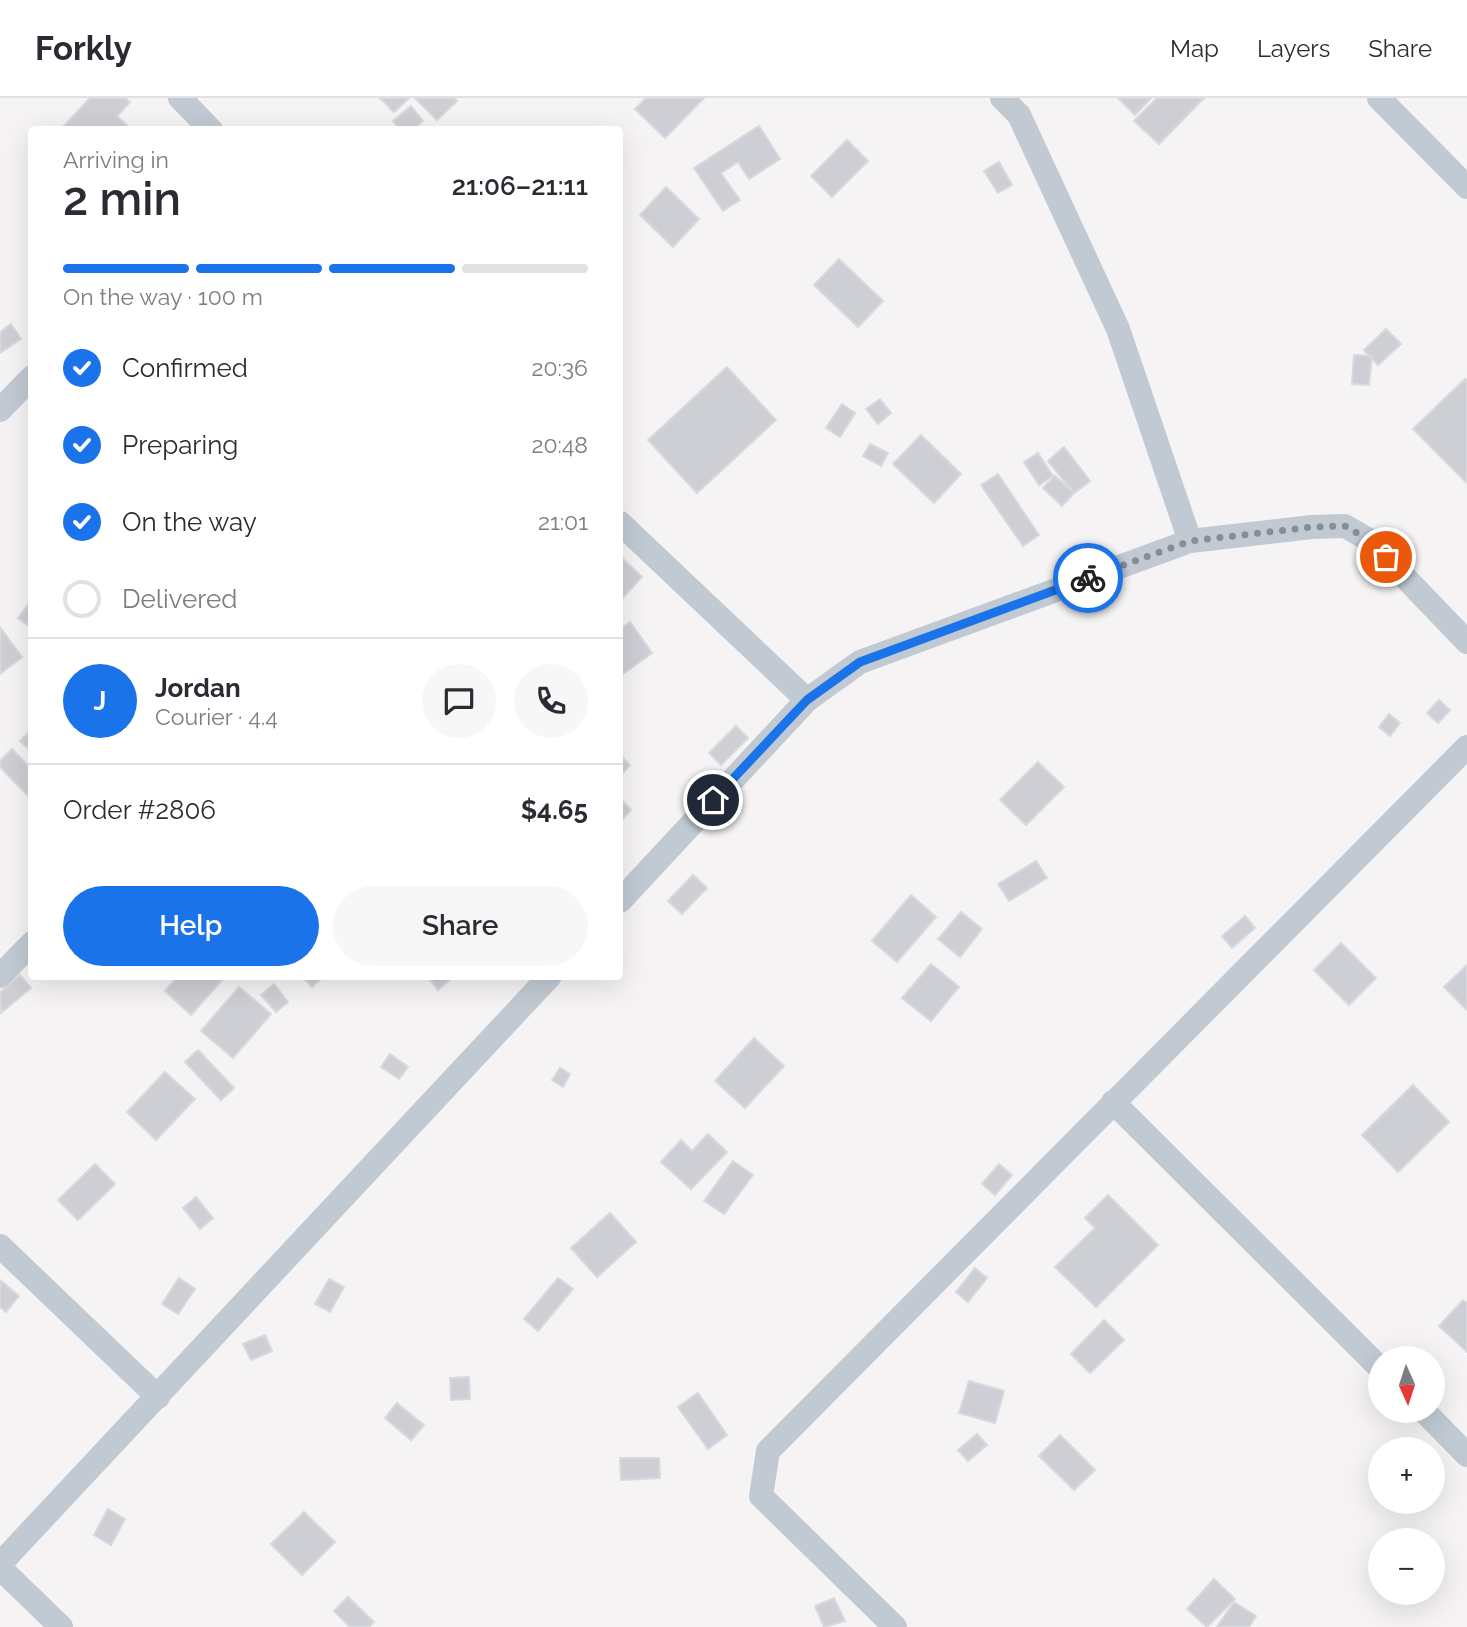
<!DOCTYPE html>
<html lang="en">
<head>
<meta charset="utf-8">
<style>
	:root { --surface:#fff; --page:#f7f7f7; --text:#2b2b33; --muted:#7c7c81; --line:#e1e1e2; --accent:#1a73e8 }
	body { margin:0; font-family:Raleway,sans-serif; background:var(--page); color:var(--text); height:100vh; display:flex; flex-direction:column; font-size:26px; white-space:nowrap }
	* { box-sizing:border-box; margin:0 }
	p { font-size:23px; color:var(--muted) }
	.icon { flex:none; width:38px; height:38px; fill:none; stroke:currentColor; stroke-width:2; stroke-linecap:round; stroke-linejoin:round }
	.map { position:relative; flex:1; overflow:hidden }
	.details { position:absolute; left:28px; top:28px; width:595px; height:854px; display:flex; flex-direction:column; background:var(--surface); border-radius:7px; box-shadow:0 7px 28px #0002 }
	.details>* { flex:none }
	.needle { width:46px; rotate:177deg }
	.fabs { position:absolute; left:1368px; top:1248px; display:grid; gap:14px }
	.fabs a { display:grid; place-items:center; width:77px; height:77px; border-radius:50%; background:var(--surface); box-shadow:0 7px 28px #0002; font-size:35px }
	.pin { position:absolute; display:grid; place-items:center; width:60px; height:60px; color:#fff; margin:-30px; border:4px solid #fff; border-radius:50%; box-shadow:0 2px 7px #0007 }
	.courier { position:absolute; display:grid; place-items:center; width:70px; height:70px; margin:-35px; border:5px solid #1a73e8; border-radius:50%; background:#fff; color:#222; box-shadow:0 2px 9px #0007 }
	.head em { font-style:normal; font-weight:600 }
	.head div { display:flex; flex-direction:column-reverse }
	.head { display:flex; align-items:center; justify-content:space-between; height:119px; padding:0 35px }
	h1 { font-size:46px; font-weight:600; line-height:52px }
	.bar { display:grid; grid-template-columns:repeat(4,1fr); gap:10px 7px; align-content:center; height:84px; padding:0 35px }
	.bar i { height:9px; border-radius:5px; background:var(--line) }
	.bar .current { background:var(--accent) }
	.bar p { grid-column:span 4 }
	.line { display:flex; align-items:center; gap:18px; padding:0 35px; border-top:2px solid var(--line) }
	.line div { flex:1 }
	.round { display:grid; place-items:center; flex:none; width:74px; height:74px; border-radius:37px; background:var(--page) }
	ol { padding:0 35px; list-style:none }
	li { display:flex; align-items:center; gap:21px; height:77px }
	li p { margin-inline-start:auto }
	li .icon { padding:7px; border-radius:50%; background:var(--accent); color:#fff; stroke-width:4 }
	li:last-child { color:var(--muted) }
	li i { width:38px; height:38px; border:4px solid var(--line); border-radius:50% }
	.button { display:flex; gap:14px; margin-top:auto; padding:14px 35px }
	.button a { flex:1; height:80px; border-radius:42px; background:var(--accent); color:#fff; font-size:28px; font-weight:600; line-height:80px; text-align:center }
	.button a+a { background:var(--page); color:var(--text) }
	header { display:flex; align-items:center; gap:42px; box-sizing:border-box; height:98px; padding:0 35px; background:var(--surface); border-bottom:2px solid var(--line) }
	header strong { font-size:33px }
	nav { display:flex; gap:38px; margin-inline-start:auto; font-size:24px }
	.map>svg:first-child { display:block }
	.building { fill:#cdcfd5; stroke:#d7d9de; stroke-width:2 }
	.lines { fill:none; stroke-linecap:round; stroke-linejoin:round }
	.minor { stroke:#c1cad2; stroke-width:24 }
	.done { stroke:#868d94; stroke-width:7; stroke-dasharray:0 12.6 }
	.route { stroke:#1a73e8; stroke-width:9 }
</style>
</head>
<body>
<header>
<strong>Forkly</strong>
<nav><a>Map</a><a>Layers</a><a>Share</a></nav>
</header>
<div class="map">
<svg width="1467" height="1529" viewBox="0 0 1467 1529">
	<rect width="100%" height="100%" fill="#f5f3f3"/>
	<g class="building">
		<path d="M90,0H125L130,4L117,18L132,32H60Z"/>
		<path d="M380,0H409L394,14Z"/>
		<path d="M415,0H454L457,3L437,22Z"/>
		<path d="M646,0H704L665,40L635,11Z"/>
		<path d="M1118,0H1151L1135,17Z"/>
		<path d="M1157,0H1204L1159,46L1134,23Z"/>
		<path d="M411,8L423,23L413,32H400L393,23Z"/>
		<path d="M759,28L780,61L749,81L738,64L721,75L740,102L723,113L694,70Z"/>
		<path d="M847,42L868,63L832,99L811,78Z"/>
		<path d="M999,64L1012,87L998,95L984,73Z"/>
		<path d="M666,89L699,121L673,149L640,117Z"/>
		<path d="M839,161L883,203L858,229L814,187Z"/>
		<path d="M11,226L21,241L0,255V234Z"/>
		<path d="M1386,231L1401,246L1378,267L1364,252Z"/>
		<path d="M1354,257L1372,258L1369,287L1352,286Z"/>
		<path d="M727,269L776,322L697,395L648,342Z"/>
		<path d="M1465,281L1467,283V385L1413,331Z"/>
		<path d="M880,301L891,315L878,326L866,311Z"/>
		<path d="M842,306L855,315L840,339L826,330Z"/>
		<path d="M921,337L961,376L934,405L893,366Z"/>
		<path d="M870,346L888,355L881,368L863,358Z"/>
		<path d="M1064,349L1090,383L1074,395L1048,363Z"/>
		<path d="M1038,355L1053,378L1039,387L1024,364Z"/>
		<path d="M998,376L1039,437L1023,448L981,387Z"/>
		<path d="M1055,378L1074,395L1062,408L1043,390Z"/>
		<path d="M620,458L642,479L620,503Z"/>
		<path d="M28,507L32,510V530L18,520Z"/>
		<path d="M630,524L652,555L620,578V531Z"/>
		<path d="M0,529L22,559L0,576Z"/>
		<path d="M1439,602L1450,612L1438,625L1427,615Z"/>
		<path d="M1389,616L1400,625L1390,638L1379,629Z"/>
		<path d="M736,628L748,640L721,667L709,655Z"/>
		<path d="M32,631V654L20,643Z"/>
		<path d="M12,651L32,672V702L0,669V663Z"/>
		<path d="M620,657L630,667L620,678Z"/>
		<path d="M1038,664L1064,689L1026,727L1000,702Z"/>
		<path d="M620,700L631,712L620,724Z"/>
		<path d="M1036,763L1047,780L1009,803L998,786Z"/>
		<path d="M693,777L707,790L682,816L668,803Z"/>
		<path d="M911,797L936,819L897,864L872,843Z"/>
		<path d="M961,814L982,831L960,859L938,841Z"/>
		<path d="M1245,818L1255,830L1232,850L1222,838Z"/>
		<path d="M1341,845L1376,880L1349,907L1314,872Z"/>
		<path d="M931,866L959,889L931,923L902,900Z"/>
		<path d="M1467,867V912L1444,889Z"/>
		<path d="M20,877L31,890L1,915L0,894Z"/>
		<path d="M178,878H220L223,881L191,917L165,893Z"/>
		<path d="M302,878H324L312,889Z"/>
		<path d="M427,878H451L452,880L438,892Z"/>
		<path d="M274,886L288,904L276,914L261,897Z"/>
		<path d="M239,889L271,916L233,960L201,933Z"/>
		<path d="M754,940L784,968L745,1010L715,983Z"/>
		<path d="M198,952L234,990L221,1002L185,964Z"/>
		<path d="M390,956L408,969L399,981L381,969Z"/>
		<path d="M560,970L570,976L563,989L552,982Z"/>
		<path d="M165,974L195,1001L156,1042L127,1014Z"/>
		<path d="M1413,987L1449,1024L1398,1074L1362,1037Z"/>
		<path d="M708,1036L727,1054L691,1091L661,1064L681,1042L692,1053Z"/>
		<path d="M733,1063L753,1077L724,1116L704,1103Z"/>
		<path d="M95,1066L115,1086L78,1122L58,1102Z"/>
		<path d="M999,1066L1012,1077L995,1097L982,1086Z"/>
		<path d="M1108,1097L1158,1147L1096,1209L1055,1169L1095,1130L1085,1120Z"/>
		<path d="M196,1099L213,1120L200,1131L183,1110Z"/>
		<path d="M610,1115L636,1144L597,1179L571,1150Z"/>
		<path d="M975,1170L987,1180L968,1204L956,1194Z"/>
		<path d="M179,1180L195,1191L178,1216L162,1206Z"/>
		<path d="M558,1180L573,1191L538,1233L524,1221Z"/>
		<path d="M329,1181L344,1189L330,1214L315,1206Z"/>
		<path d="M0,1182L19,1198L6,1214L0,1209Z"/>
		<path d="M1463,1202L1467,1205V1254L1439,1228Z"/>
		<path d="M1104,1222L1124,1242L1090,1275L1071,1256Z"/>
		<path d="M265,1237L272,1253L251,1262L243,1246Z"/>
		<path d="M469,1279L470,1301L451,1302L450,1280Z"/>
		<path d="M969,1283L1004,1293L995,1325L959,1315Z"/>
		<path d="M698,1295L727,1337L708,1351L678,1309Z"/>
		<path d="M397,1305L424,1327L411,1342L385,1320Z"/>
		<path d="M977,1336L987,1347L968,1363L958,1352Z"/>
		<path d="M1060,1337L1095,1372L1074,1392L1039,1358Z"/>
		<path d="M620,1360H659L660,1380L621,1382Z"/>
		<path d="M108,1411L125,1421L111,1447L94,1437Z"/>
		<path d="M304,1414L335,1444L302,1477L271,1446Z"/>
		<path d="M1214,1481L1235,1501L1207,1529L1187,1511Z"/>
		<path d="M348,1499L374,1524L369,1529H350L334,1513Z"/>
		<path d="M834,1500L845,1523L824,1529L815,1508Z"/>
		<path d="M1234,1504L1256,1518L1249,1529H1217Z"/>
	</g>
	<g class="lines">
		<g class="minor">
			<path d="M180,0L211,32"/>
			<path d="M1002,0L1019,17L1118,231L1190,443"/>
			<path d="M1379,0L1467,89"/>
			<path d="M0,312L32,279"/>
			<path d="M620,425L807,602L620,803"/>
			<path d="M807,602L860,564L1190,443L1312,429L1345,428L1369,442L1467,544"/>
			<path d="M0,878L32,845"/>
			<path d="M1113,1004L1381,1271"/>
			<path d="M0,1148L158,1299"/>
			<path d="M1423,1312L1467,1357"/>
			<path d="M0,1466L550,878"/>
			<path d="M0,1470L61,1529"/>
			<path d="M895,1529L761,1398L768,1353L1467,649"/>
		</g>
	</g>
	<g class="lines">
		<path class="done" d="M1088,480L1190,443L1312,429L1345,428L1369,442L1386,459"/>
		<path class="route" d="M713,702L807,602L860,564L1088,480"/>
	</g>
</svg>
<div class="fabs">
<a><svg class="needle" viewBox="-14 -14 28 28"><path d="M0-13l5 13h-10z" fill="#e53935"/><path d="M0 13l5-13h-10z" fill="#7c7c81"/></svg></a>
<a>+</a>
<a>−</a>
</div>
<div class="pin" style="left:1386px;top:459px;background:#ea580c"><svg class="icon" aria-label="bag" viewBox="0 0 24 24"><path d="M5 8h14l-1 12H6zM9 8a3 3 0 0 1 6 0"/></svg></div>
<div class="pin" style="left:713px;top:702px;background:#1f2937"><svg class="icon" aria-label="home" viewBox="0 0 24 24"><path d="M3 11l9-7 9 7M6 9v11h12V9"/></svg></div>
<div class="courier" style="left:1088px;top:480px"><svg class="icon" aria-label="bike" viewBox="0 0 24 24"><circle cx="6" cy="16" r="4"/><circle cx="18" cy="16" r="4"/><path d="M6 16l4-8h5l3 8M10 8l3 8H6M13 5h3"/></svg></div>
<section class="details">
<div class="head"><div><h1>2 min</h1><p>Arriving in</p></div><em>21:06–21:11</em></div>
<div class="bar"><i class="current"></i><i class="current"></i><i class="current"></i><i></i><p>On the way · 100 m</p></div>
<ol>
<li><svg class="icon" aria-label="check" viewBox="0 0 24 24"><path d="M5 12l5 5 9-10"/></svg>Confirmed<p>20:36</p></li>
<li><svg class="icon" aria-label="check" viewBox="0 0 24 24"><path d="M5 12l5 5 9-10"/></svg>Preparing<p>20:48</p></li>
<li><svg class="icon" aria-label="check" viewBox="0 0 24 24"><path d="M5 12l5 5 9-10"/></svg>On the way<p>21:01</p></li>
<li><i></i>Delivered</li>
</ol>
<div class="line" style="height:126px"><b class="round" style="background:var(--accent);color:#fff">J</b><div><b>Jordan</b><p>Courier · 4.4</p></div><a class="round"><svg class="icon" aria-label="chat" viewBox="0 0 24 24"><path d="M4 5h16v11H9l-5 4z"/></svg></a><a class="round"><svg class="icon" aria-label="phone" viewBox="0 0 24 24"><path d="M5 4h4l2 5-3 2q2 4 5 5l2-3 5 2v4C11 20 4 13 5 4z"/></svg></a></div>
<div class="line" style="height:91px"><div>Order #2806</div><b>$4.65</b></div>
<div class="button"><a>Help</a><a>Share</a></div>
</section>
</div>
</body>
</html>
